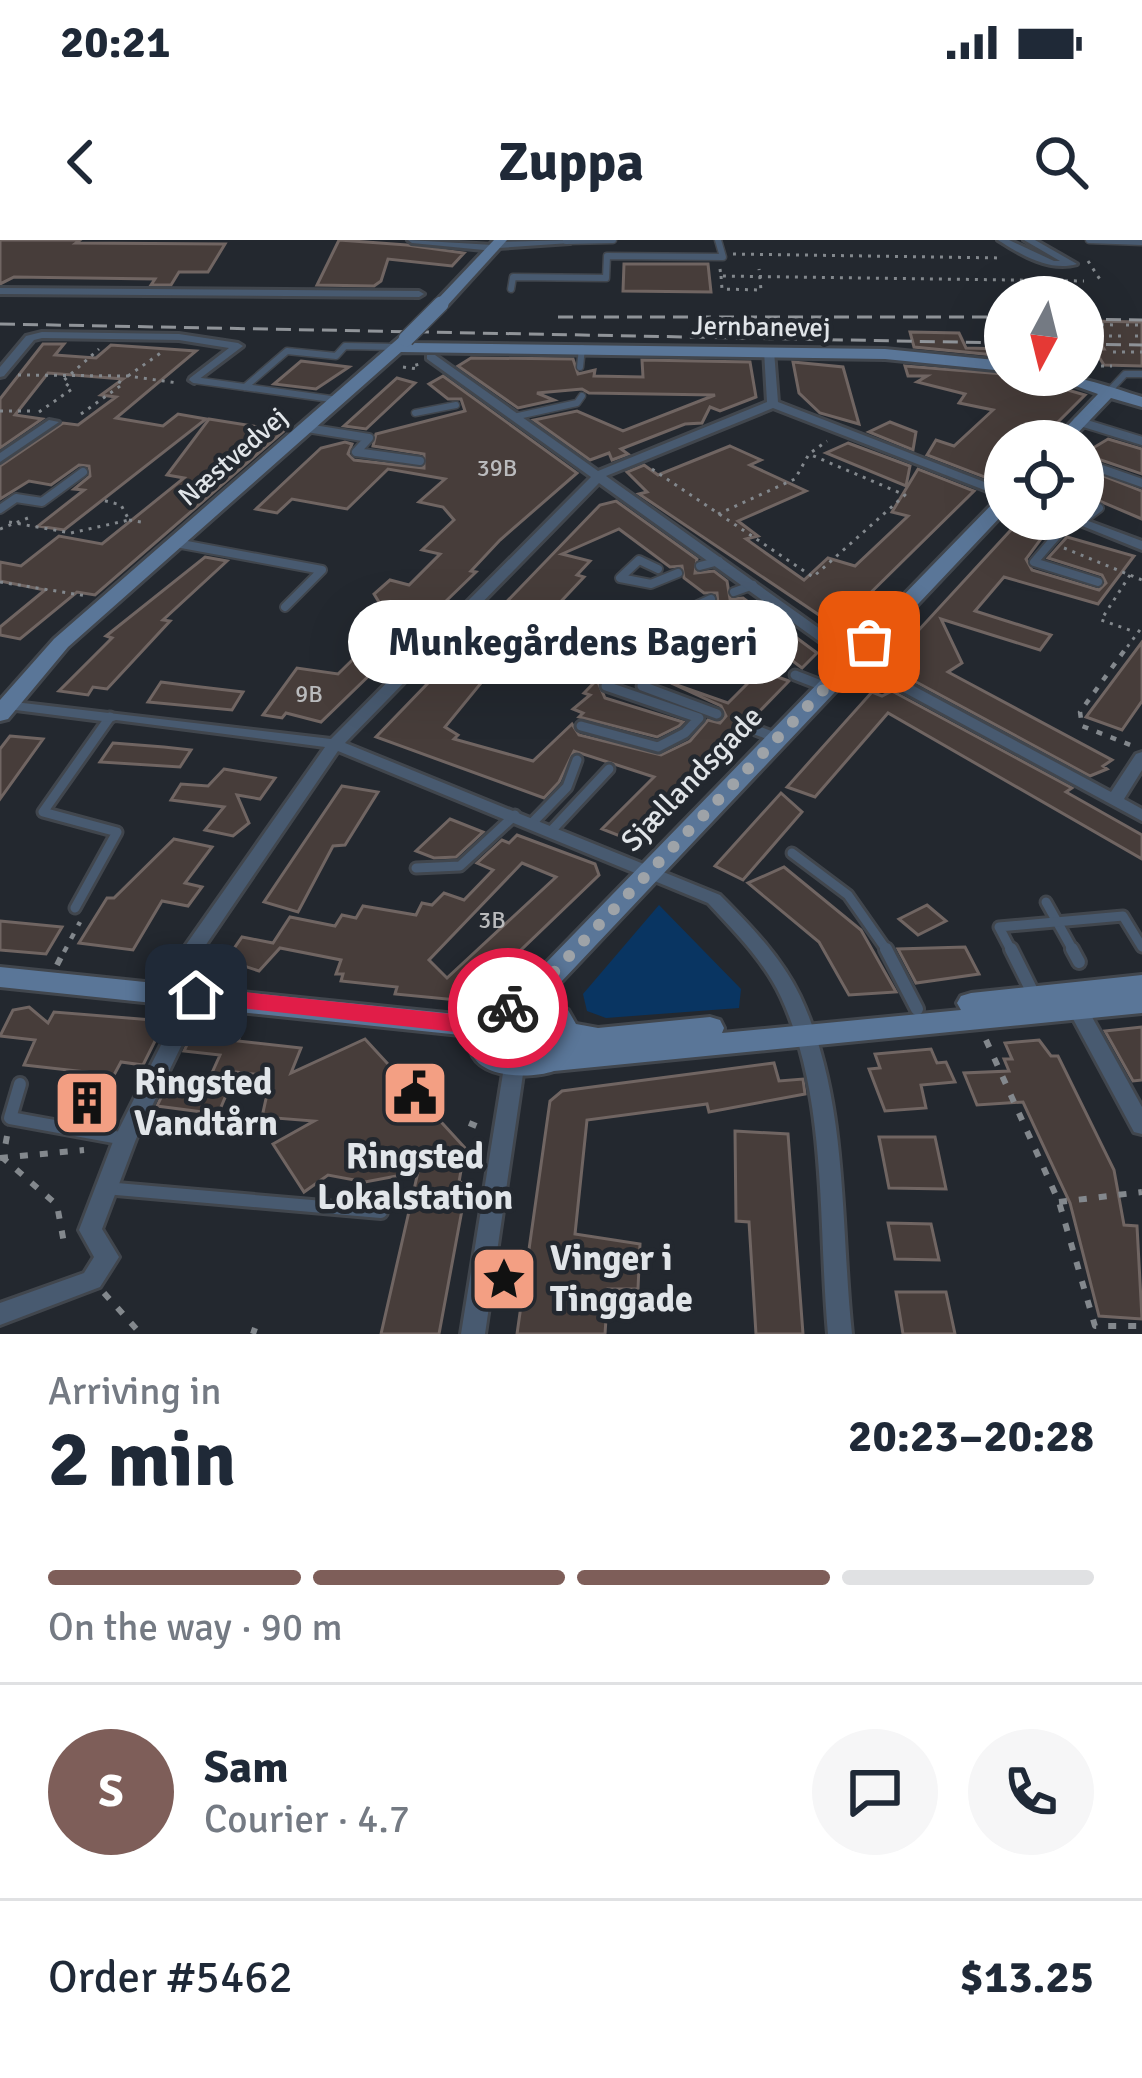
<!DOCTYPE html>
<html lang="en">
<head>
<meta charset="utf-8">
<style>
	:root { --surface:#fff; --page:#f6f6f7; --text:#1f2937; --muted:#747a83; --line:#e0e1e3; --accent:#7e5e59 }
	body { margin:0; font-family:Signika,sans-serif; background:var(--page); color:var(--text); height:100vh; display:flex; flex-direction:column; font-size:45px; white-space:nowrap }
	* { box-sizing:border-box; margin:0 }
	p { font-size:39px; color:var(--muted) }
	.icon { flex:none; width:66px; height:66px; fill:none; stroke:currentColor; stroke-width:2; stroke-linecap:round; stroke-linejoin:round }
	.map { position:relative; height:1094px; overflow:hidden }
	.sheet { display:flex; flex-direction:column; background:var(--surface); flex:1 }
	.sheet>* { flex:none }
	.needle { width:78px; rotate:187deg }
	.controls { position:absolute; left:984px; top:36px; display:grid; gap:24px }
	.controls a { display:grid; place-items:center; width:120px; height:120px; border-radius:50%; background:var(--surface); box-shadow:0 12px 48px #0002; font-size:60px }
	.pin { position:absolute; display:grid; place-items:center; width:102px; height:102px; color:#fff; margin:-51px; border-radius:24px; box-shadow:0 6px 18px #0006 }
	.courier { position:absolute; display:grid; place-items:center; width:120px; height:120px; margin:-60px; border:9px solid #e11d48; border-radius:50%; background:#fff; color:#222; box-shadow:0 3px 15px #0007 }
	.bubble { position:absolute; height:84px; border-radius:42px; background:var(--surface); box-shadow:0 12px 48px #0002; font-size:39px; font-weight:700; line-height:84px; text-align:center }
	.overview em { font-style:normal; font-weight:700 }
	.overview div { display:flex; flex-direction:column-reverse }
	.overview { display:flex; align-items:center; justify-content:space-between; height:204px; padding:0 48px }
	h1 { font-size:78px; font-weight:700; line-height:90px }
	.bar { display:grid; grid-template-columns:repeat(4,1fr); gap:18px 12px; align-content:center; height:144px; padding:0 48px }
	.bar i { height:15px; border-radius:9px; background:var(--line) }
	.bar .on { background:var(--accent) }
	.bar p { grid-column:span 4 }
	.line { display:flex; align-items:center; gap:30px; padding:0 48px; border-top:3px solid var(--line) }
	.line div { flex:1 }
	.round { display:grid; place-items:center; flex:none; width:126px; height:126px; border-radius:63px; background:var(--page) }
	.status { display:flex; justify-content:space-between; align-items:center; height:84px; padding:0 60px; background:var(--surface); direction:ltr }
	.status svg { height:33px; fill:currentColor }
	header { display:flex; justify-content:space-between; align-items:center; height:156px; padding:0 48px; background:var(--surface); font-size:54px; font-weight:700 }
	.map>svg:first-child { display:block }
	.green { fill:#093562 }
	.building { fill:#473d3a; stroke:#706562; stroke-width:3; fill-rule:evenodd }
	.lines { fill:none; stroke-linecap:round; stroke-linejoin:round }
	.lane-far3-casing { stroke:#41464d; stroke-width:9 }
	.lane-far2-casing { stroke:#41464d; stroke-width:12 }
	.lane-far1-casing { stroke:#41464d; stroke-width:15 }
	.lane-casing { stroke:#41464d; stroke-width:18 }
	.street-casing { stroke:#41464d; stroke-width:6 }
	.secondary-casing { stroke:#41464d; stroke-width:6 }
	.path-far2 { stroke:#83888d; stroke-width:3; stroke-dasharray:3 6; stroke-linecap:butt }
	.path-far1 { stroke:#83888d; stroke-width:4.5; stroke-dasharray:6 9; stroke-linecap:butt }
	.path { stroke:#83888d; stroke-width:6; stroke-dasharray:8 12; stroke-linecap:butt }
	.lane-far3 { stroke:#485a70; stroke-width:6 }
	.lane-far2 { stroke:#485a70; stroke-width:8 }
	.lane-far1 { stroke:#485a70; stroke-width:9 }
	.lane { stroke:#485a70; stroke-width:12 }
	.street { fill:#485a70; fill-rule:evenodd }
	.secondary { fill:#5a7698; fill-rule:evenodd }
	.rail { stroke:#909499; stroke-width:3; stroke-dasharray:15 8; stroke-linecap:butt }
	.secondary-bridge-casing { stroke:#41464d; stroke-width:18; stroke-linecap:butt }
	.secondary-bridge { stroke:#5a7698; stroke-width:15 }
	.route { fill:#e11d48 }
	.done { stroke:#9ea3a8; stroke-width:12; stroke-dasharray:0 21.6 }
	.labels { text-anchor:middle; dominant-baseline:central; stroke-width:9; stroke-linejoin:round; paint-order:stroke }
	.number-label { font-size:24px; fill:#babbbd }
	.far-street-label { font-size:27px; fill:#e1e5e9; stroke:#23282f }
	.street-label { font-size:30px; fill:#e1e5e9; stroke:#23282f }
	.near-poi-label { font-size:36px; font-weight:bold; fill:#e1e5e9; stroke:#23282f; text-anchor:start }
</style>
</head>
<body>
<div class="status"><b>20:21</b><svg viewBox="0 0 49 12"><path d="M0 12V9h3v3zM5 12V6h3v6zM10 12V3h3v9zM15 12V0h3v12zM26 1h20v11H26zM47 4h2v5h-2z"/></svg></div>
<header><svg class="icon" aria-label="back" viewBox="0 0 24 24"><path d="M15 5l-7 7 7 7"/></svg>Zuppa<svg class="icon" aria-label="search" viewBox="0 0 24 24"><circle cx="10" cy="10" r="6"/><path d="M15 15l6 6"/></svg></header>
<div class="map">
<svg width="1142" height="1094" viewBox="0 0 1142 1094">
	<rect width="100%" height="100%" fill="#23282f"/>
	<g class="green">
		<path d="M659,665L741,749L739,768L606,778L587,771L583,754Z"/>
		<path d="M519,777L536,778L550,792L548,805L536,814H511L499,803V790Z"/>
	</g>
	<g class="building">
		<path d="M0,0H80L76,3L225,4L208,32H179L171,45H151L155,39L14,37L0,44Z"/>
		<path d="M339,0L407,5L464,13L452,26L388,19L381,41L374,46L317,45Z"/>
		<path d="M624,24H708L711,52L623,51Z"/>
		<path d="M1087,81L1142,82V126L1104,125L1094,109H1104Z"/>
		<path d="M910,92L959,93L966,108L1005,109V116L914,107Z"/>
		<path d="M43,104H64L55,115L96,118L111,105L196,111L116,178L163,186L178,174L206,179L64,290L38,286L84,250L74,249L90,236L89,226L79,225L51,245L29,241L0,259V226L63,183L78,185L116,157L101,155L123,139L48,133L15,175L42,179L0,208V159Z"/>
		<path d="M471,118L573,119L578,134L595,130L594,136L643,137L642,120L750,122L756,157L720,171L710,167L702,183L685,184L621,209L628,214L612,220L609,213L590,220L534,180L577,171L623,191L715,155L589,153L582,149L537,153L554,160L518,168L458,126Z"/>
		<path d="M301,121L349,127L316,149L274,144Z"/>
		<path d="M793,122L843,127L859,184L820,173L799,153Z"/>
		<path d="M905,126L1016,135L1085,155L1039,201H1005V237L987,238L927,215L936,200L954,206L993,170L959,163L965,154L917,142L927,136H908Z"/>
		<path d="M443,136L577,233L500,300L471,331L476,332L321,482L286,473L282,478L263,475L297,428L338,434L387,386L395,388L374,354L390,340L409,345L440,314L422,310L454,280L443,267L419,262L445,239L388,229L347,269L292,259L277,273L256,269L321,208L345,202L352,204L348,214L354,220L424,228V214L373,206L376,194L465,171L461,159H448L429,144Z"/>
		<path d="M397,138L415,143L366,189L344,186Z"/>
		<path d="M209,179L284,191L95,355L77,352L20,399L0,395V387L45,350L0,341V322L21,326L59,296L102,304L184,238L167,235Z"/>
		<path d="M890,182L916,192L913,210L869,192Z"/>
		<path d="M1108,199L1142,209V234L1098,219L1088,230L1142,251V279L1083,254V214Z"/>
		<path d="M848,203L910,226L906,246L826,213Z"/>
		<path d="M730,206L761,220L750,225L806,251L738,281L758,296L746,299L804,340L828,318L855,326L908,276L892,272L918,229L974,251L851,372L863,381L840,389L639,254L647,252L627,232L644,225L658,235Z"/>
		<path d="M616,261L697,319L695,333L714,331L727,341L730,359L743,358L817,413L802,428L737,379L718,392L703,416L657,405L621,442L605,437L598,442L605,458L683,482L679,486L657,497L579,477L583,473L573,469L590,455L584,453L630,406L729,373L718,364L717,353H704L684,338L682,326L670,327L619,289L562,314L590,321L577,335L584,337L552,371L574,377L552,401L508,390L470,433L486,437L445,487L458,495L454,499L533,521L572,484L579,495L661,515L690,501L708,480L720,483L726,476L721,466L671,443L728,463L760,431L789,441L752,479L738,480L739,493L636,598H625L602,589L654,537L574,511L559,542L544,558L376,497L600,265Z"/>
		<path d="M1021,279L1052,284L1026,319L1032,330L1099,350L1106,343L1102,335L1048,318L1067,297L1134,316L1098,364L1004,337L975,371L1051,395L1040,410L941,379L962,423L948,432L1112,520L1103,526L1107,529L1090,536L907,437L893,418Z"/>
		<path d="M205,317L227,321L163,380L170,381L107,449L93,447L88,455L59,451L112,398L106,396Z"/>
		<path d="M1142,402V461L1122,490L1086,477Z"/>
		<path d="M161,442L184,445L243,452L232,470L148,462Z"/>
		<path d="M892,451L1072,548L1066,552L1142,595V619L888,473L815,557L787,547L872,452L882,456Z"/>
		<path d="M10,496L43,499L0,559V509Z"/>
		<path d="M113,503L164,507L191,510L180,527L100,522Z"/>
		<path d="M224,529L275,538L260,559L237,555L249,583L233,596L205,590L224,567L171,560L181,544L208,546Z"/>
		<path d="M342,546L378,552L345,605L333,606L298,672L264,662Z"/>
		<path d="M781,553L802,572L743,640L715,626Z"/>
		<path d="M450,579L483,592L456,617L434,618L416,611Z"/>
		<path d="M517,595L595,624L599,635L473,756L457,760L395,754L397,747L341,741L343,734H336L341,720L280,708L259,731L226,720L242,697L273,703L290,677L335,686L342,675L356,678L363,666L416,675L422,663L432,665L444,653L464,660L493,630L477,623L502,600L509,603ZM522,623L556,637L447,738L429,720Z"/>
		<path d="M174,599L212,607L185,643L202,647L188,666L162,661L133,710L79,703L107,658H114Z"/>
		<path d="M784,627L861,690L896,752L849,755L819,702L748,643Z"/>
		<path d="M927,665L946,681L918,695L899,679Z"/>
		<path d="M0,681L62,687L46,714L0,710Z"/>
		<path d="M965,707L979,734L916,743L898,709Z"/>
		<path d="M29,767L48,783L54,772L165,781L143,825L121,822L107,848L110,858L104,871L81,880L70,878L63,867L86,832L24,825L35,800L0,796L13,770Z"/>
		<path d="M206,786L242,791L238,801L301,808L291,833L365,799L465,908L459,942L467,943L439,1094H381L418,932L365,942L328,935L304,952L273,904L314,881L262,877L271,836L236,832L218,874L157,866L165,849L194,853L206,846L220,815L184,811L192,794L202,796Z"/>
		<path d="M1142,787V840L1133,841L1105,791Z"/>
		<path d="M1039,800L1051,816H1058L1114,930L1124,985L1137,986L1142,1079L1099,1076L1070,963L1023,862L977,865L964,833L1009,831L1004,819H1012L1005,803Z"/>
		<path d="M931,809L937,823L946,822L955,842L921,845L926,868L885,871L869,829L880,828L875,814Z"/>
		<path d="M774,823L779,841L803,839L805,854L709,872L707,864L587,880L575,994L640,1004L638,1049H608L605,1094H517L550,861L562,851Z"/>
		<path d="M735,891L788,894L803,1094H756L749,982L736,981Z"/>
		<path d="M879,897H935L946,949L889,948Z"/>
		<path d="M888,983L931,984L939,1020L895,1019Z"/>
		<path d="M896,1052H946L955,1094H903Z"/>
	</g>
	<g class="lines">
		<defs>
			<g id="lane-far3">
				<path d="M1089,0L1142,2"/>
				<path d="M566,1L613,0"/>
				<path d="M511,49L513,37L606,38L607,16L723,17L718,0"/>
				<path d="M580,127L582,108"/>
				<path d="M194,140L338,160"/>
				<path d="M245,147L287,111L336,116L345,106L396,107"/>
				<path d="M1110,150L1125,134H1142"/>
				<path d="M415,173L456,165"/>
				<path d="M518,176L577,163L582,156"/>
			</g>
			<g id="lane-far2">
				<path d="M1077,181L1142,201"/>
				<path d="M307,188L369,198L356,212L420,221"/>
				<path d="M1096,227L1142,243"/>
				<path d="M0,269L16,258L42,262L83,232"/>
				<path d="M1071,279L1034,322L1098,342"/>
				<path d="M1080,282L1099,268L1083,262"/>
				<path d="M176,303L322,330L285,367"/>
				<path d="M700,326L719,321"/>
				<path d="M658,329L639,320L620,338L651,344L678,333"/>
				<path d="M734,352L753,345"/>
				<path d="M649,387L711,359"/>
				<path d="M724,397L750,414"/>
			</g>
			<g id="lane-far1">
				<path d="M746,411L767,425"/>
				<path d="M670,417L642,446L717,474"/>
				<path d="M795,435L826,447"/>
				<path d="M581,486L658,507L685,493L699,478L606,446"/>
				<path d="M745,486L777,498"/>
				<path d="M533,582L567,547L577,520"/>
				<path d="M552,590L609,529"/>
				<path d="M792,613L848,655L888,712"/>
				<path d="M416,628L460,626L515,575"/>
				<path d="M1046,662L1074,712"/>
				<path d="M75,668L117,592L43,572L110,477"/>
				<path d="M1012,712L999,687L1123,676L1142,707"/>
			</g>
			<g id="lane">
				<path d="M886,709L917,769"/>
				<path d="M1011,709L1033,753"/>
				<path d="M1072,709L1079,722"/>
				<path d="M20,844L10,878L125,899"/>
				<path d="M105,948L381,972"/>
			</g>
			<g id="street">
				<path d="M408,0L493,5L497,2L574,0L570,3L498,8L494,11L412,3Z"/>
				<path d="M998,0H1009L1054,21H1060L1024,0H1035L1077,24C1050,32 1021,15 998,0Z"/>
				<path d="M0,48L419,51L424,54L419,57L0,54Z"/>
				<path d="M42,92L179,94L238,103L243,106L194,143L189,140L190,138L229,108L179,100L42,98L34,100L4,136L0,137V127L26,96Z"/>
				<path d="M769,108L774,111L778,162L1005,250V258L773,168L606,236L858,416L1111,552L1136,514L1142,512V530L1124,559L1142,569V581L848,422L599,243L345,503L720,655C751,686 781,717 800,756C849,860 840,982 852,1094H828C818,985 828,858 781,757C764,721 735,692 708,663L338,511L171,756H157L154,751L157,746L325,507L116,480L110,482L0,468L1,463L6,461L331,499L591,237L427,119V115H435L598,231L767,162L764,111Z"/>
				<path d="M49,180L59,182L0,222V213Z"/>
				<path d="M1065,279H1083L1142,301V310Z"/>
				<path d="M196,748L203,750L206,755L136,899L102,989L119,1017L100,1047L0,1085V1063L84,1033L94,1017L79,990L114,899L186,755L189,750Z"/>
				<path d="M1075,757L1082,759L1142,867V894L1134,892L1065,764L1068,759Z"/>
				<path d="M514,819L521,822L524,827L485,1094H461L504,827L507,822Z"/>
			</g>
			<g id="secondary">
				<path d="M494,0H507L446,67H436V61Z"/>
				<path d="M401,96H411V103L885,109L1005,121V131L885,119L401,112L68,407L8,479L0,481V460L54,399Z"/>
				<path d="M1045,135C1080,135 1110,147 1142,157V167L1111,158L1070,201H1053L1098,154Z"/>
				<path d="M1005,256V272L561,742L550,760L568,770L576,784L598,788L710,777L720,780L724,788L722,793L961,770L957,763L961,756L971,753L1142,735V773L554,831C528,840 463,839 470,796L0,747V727L475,776L508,758L524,756L541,728L999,257ZM521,776L536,778L550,789L549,801L536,813H509L498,803L501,786Z"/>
			</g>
		</defs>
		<use href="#lane-far3" class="lane-far3-casing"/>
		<use href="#lane-far2" class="lane-far2-casing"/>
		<use href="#lane-far1" class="lane-far1-casing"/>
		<use href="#lane" class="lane-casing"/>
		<use href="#street" class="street-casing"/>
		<use href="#secondary" class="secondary-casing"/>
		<g class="path-far2">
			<path d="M733,14L1003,18"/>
			<path d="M1088,21L1101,41"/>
			<path d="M720,29L721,36L1084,41"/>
			<path d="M721,36L722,49L761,50L759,29"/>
			<path d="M1083,84L1114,85"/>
			<path d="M1126,85H1142"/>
			<path d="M1091,96H1121"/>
			<path d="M1135,96H1142"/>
			<path d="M1113,112H1142"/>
			<path d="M1083,126H1112"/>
			<path d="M403,127L418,129L416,122"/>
			<path d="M18,135L128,136L178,143"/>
			<path d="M128,136L162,112"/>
			<path d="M0,171H36"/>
			<path d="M39,172L72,149L63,141L99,109"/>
			<path d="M81,174L123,144L116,140"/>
			<path d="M652,229L813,337L905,255L809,214"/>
			<path d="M718,274L795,239L809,214L827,201"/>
			<path d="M129,280L146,283"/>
			<path d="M9,282L71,293L129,280L121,265L102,260"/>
			<path d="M0,289L33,276"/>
			<path d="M1064,308L1142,340"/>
			<path d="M1130,335L1101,380L1135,392"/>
			<path d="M0,342L87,356"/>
			<path d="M1122,414L1142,387"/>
		</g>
		<g class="path-far1">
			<path d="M1124,411L1080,472L1082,486L1133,506"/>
			<path d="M64,712L80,682"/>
		</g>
		<g class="path">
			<path d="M57,725L65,709"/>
			<path d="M986,800L1059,962L1095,1086H1142"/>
			<path d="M469,883L486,890"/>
			<path d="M7,896L3,918L57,965L64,1003"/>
			<path d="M0,918L84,910"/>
			<path d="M1059,962L1142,952"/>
			<path d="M104,1053L141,1094"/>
			<path d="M253,1094L255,1088"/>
		</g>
		<use href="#lane-far3" class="lane-far3"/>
		<use href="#lane-far2" class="lane-far2"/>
		<use href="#lane-far1" class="lane-far1"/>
		<use href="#lane" class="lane"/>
		<use href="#street" class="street"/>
		<use href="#secondary" class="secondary"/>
		<g class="rail">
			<path d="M558,77H1005"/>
			<path d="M1083,79L1142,80"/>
			<path d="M0,84L1005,103"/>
			<path d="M1083,104L1142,105"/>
		</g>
		<defs>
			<path id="secondary-bridge" d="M406,99L441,64"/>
		</defs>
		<use href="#secondary-bridge" class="secondary-bridge-casing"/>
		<use href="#secondary-bridge" class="secondary-bridge"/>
	</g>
	<path class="route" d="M196,747L479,777L508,759L520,768L483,795L196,763L185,755Z"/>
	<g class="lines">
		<path class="done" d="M508,768L533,765L551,735L869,402"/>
	</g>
	<defs>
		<symbol id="civic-square" viewBox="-11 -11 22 22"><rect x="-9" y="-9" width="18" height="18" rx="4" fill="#f39f83" stroke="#23282f"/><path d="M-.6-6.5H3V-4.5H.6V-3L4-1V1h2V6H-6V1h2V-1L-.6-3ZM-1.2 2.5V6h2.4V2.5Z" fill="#111"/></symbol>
		<symbol id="building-square" viewBox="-11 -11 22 22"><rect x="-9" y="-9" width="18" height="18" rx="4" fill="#f39f83" stroke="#23282f"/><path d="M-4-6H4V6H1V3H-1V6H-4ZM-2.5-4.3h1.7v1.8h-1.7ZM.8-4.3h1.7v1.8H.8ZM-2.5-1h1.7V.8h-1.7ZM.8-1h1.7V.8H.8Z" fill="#111"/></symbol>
		<symbol id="sight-square" viewBox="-11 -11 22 22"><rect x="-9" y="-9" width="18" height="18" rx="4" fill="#f39f83" stroke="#23282f"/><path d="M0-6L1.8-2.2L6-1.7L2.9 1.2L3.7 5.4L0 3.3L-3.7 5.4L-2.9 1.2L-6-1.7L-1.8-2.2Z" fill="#111"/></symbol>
	</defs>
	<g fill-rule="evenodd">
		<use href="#civic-square" x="377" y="815" width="76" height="76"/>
		<use href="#building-square" x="49" y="825" width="76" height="76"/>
		<use href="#sight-square" x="466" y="1001" width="76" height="76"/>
	</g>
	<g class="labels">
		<g class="number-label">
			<text x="497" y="228">39B</text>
			<text x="309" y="454">9B</text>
			<text x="492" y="680">3B</text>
		</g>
		<g class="far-street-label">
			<text transform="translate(761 87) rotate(1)">Jernbanevej</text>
			<text transform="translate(233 217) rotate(-41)">Næstvedvej</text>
		</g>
		<g class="street-label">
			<text transform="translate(692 539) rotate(-46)">Sjællandsgade</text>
		</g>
		<g class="near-poi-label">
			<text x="134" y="842">Ringsted<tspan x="134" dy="41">Vandtårn</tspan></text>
			<text x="415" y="916" text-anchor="middle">Ringsted<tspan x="415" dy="41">Lokalstation</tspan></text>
			<text x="550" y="1018">Vinger i<tspan x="550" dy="41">Tinggade</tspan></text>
		</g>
	</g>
</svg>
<div class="controls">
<a><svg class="needle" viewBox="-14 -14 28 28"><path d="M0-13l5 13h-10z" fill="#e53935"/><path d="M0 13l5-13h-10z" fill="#747a83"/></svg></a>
<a><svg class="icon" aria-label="locate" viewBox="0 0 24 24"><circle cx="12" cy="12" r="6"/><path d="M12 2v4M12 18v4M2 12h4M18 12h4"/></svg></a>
</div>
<div class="pin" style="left:869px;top:402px;background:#ea580c"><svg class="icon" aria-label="bag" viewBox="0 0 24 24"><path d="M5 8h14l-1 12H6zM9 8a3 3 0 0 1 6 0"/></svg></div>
<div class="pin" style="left:196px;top:755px;background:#1f2937"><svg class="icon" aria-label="home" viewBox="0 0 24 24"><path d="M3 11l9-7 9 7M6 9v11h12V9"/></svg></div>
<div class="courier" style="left:508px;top:768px"><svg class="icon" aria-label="bike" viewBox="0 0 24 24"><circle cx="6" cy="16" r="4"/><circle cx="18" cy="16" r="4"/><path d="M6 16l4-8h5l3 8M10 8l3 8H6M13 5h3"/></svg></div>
<div class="bubble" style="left:348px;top:360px;width:450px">Munkegårdens Bageri</div>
</div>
<section class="sheet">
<div class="overview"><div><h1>2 min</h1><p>Arriving in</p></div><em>20:23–20:28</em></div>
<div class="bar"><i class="on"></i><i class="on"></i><i class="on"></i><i></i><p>On the way · 90 m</p></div>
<div class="line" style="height:216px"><b class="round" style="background:var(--accent);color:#fff">S</b><div><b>Sam</b><p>Courier · 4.7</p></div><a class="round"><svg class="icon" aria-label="chat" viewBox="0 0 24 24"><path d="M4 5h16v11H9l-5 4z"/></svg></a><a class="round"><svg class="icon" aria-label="phone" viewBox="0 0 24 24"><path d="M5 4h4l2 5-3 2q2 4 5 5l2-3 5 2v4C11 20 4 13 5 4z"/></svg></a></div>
<div class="line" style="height:156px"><div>Order #5462</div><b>$13.25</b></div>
</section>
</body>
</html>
